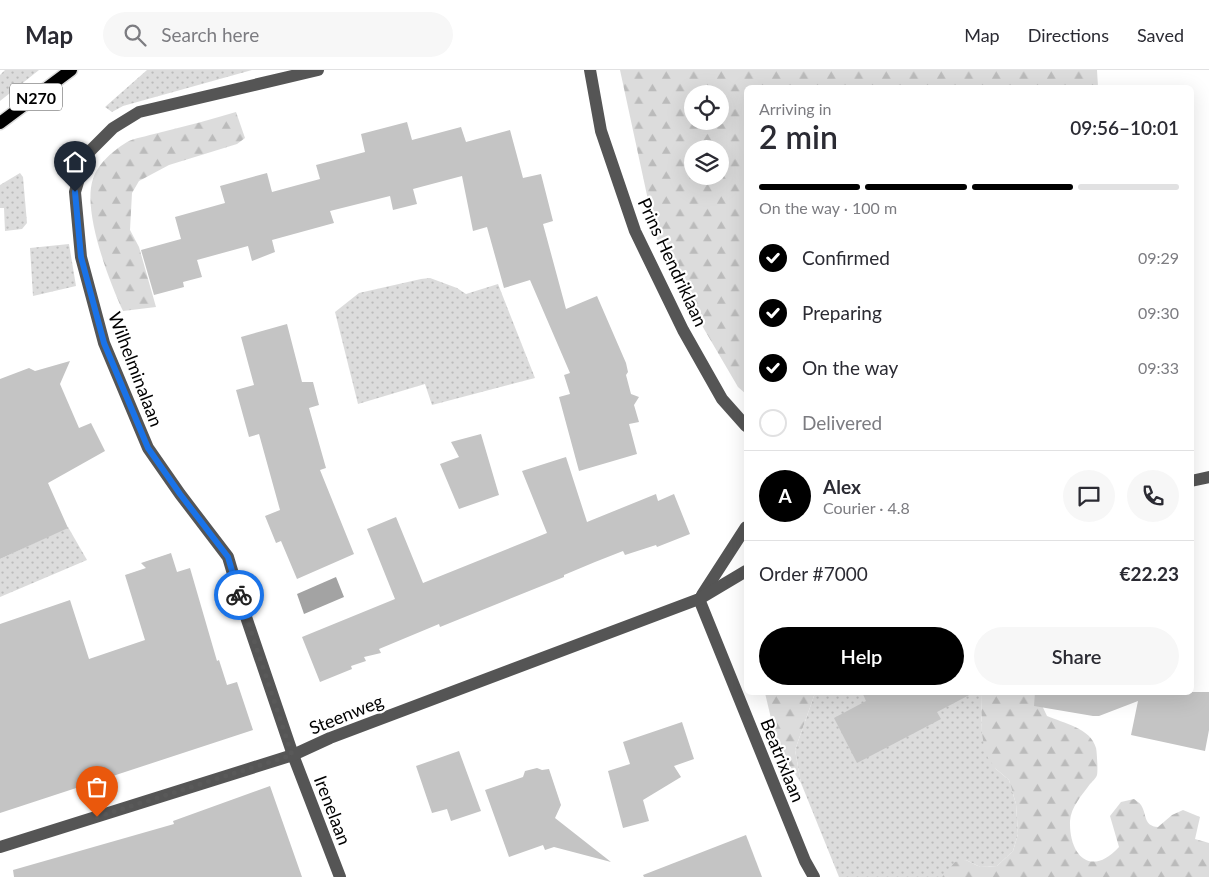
<!DOCTYPE html>
<html lang="en">
<head>
<meta charset="utf-8">
<style>
	:root { --surface:#fff; --page:#f7f7f7; --text:#2b2b33; --muted:#7c7c81; --line:#e1e1e2; --accent:#000 }
	body { margin:0; font-family:Lato,sans-serif; background:var(--page); color:var(--text); height:100vh; display:flex; flex-direction:column; font-size:19px; white-space:nowrap }
	* { box-sizing:border-box; margin:0 }
	p { font-size:16px; color:var(--muted) }
	.icon { flex:none; width:28px; height:28px; fill:none; stroke:currentColor; stroke-width:2; stroke-linecap:round; stroke-linejoin:round }
	.map { position:relative; flex:1; overflow:hidden }
	.details { position:absolute; left:744px; top:15px; width:450px; height:610px; display:flex; flex-direction:column; background:var(--surface); border-radius:8px; box-shadow:0 5px 20px #0002 }
	.details>* { flex:none }
	.controls { position:absolute; left:684px; top:15px; display:grid; gap:10px }
	.controls a { display:grid; place-items:center; width:45px; height:45px; border-radius:50%; background:var(--surface); box-shadow:0 5px 20px #0002; font-size:25px }
	.pin { position:absolute; display:grid; place-items:center; width:42px; height:42px; color:#fff; margin:-51px -21px; border-radius:50% 50% 50% 0; rotate:-45deg; box-shadow:0 0 5px #0007 }
	.pin .icon { rotate:45deg }
	.courier { position:absolute; display:grid; place-items:center; width:50px; height:50px; margin:-25px; border:4px solid #1a73e8; border-radius:50%; background:#fff; color:#222; box-shadow:0 1px 6px #0007 }
	.headline em { font-style:normal; font-weight:600 }
	.headline div { display:flex; flex-direction:column-reverse }
	.headline { display:flex; align-items:center; justify-content:space-between; height:85px; padding:0 15px }
	h1 { font-size:32px; font-weight:600; line-height:38px }
	.bar { display:grid; grid-template-columns:repeat(4,1fr); gap:8px 5px; align-content:center; height:60px; padding:0 15px }
	.bar i { height:6px; border-radius:4px; background:var(--line) }
	.bar .on { background:var(--accent) }
	.bar p { grid-column:span 4 }
	.line { display:flex; align-items:center; gap:12px; padding:0 15px; border-top:1px solid var(--line) }
	.line div { flex:1 }
	.round { display:grid; place-items:center; flex:none; width:52px; height:52px; border-radius:26px; background:var(--page) }
	ol { padding:0 15px; list-style:none }
	li { display:flex; align-items:center; gap:15px; height:55px }
	li p { margin-inline-start:auto }
	li .icon { padding:5px; border-radius:50%; background:var(--accent); color:#fff; stroke-width:4 }
	li:last-child { color:var(--muted) }
	li i { width:28px; height:28px; border:2px solid var(--line); border-radius:50% }
	.cta { display:flex; gap:10px; margin-top:auto; padding:10px 15px }
	.cta a { flex:1; height:58px; border-radius:30px; background:var(--accent); color:#fff; font-size:20px; font-weight:600; line-height:58px; text-align:center }
	.cta a+a { background:var(--page); color:var(--text) }
	header { display:flex; align-items:center; gap:30px; box-sizing:border-box; height:70px; padding:0 25px; background:var(--surface); border-bottom:1px solid var(--line) }
	header strong { font-size:24px }
	nav { display:flex; gap:28px; margin-inline-start:auto; font-size:18px }
	.search { width:350px; height:45px; background:var(--page); display:flex; align-items:center; gap:12px; box-sizing:border-box; padding:0 18px; border-radius:28px; color:var(--muted); font-size:19px }
	.map>svg:first-child { display:block }
	.grass { fill:url(#grass-dots) }
	.forest { fill:url(#forest-firs); fill-rule:evenodd }
	.water { fill:#a3a3a3 }
	.building { fill:#c4c4c4 }
	.lines { fill:none; stroke-linecap:round; stroke-linejoin:round }
	.major-casing { stroke:#dbdbdb; stroke-width:15 }
	.minor { stroke:#555; stroke-width:12 }
	.major { stroke:#000; stroke-width:12 }
	.done { stroke:#595959; stroke-width:5; stroke-dasharray:0 9 }
	.route { stroke:#1a73e8; stroke-width:6 }
	.labels { text-anchor:middle; dominant-baseline:central; stroke-width:4.5; stroke-linejoin:round; paint-order:stroke }
	.shield { fill:#fff; stroke:#4c4c4c; stroke-width:1 }
	.shield-label { font-size:16px; font-weight:bold; fill:#000 }
	.street-label { font-size:18px; fill:#000; stroke:#fff }
</style>
</head>
<body>
<header>
<strong>Map</strong>
<div class="search"><svg class="icon" aria-label="search" viewBox="0 0 24 24"><circle cx="10" cy="10" r="6"/><path d="M15 15l6 6"/></svg>Search here</div>
<nav><a>Map</a><a>Directions</a><a>Saved</a></nav>
</header>
<div class="map">
<svg width="1209" height="807" viewBox="0 0 1209 807">
	<defs>
		<pattern id="grass-dots" width="8" height="8" patternUnits="userSpaceOnUse" patternTransform="scale(1.25)"><rect width="8" height="8" fill="#dcdcdc"/><path d="M2 2h.1M6 6h.1" fill="none" stroke="#bbb" stroke-width="1.8" stroke-linecap="round"/></pattern>
		<pattern id="forest-firs" width="22" height="20" patternUnits="userSpaceOnUse" patternTransform="scale(1.25)"><rect width="22" height="20" fill="#dcdcdc"/><path d="M5 1l3.5 6h-7zM16 11l3.5 6h-7z" fill="#bbb"/></pattern>
	</defs>
	<rect width="100%" height="100%" fill="#fff"/>
	<g class="grass">
		<path d="M5,0H39L0,31V5Z"/>
		<path d="M147,0H252L123,36L112,42L105,37Z"/>
		<path d="M20,103L23,107L27,153L22,159L5,161L4,138H0V115Z"/>
		<path d="M69,174L76,216L33,226L30,178Z"/>
		<path d="M430,208L457,218L466,224L498,214L535,308L432,335L425,314L358,334L335,242L359,223L421,209Z"/>
		<path d="M68,457L87,490L0,527V489Z"/>
		<path d="M815,623H981L982,663L996,699L1009,710L1016,734L1018,764L1013,781L997,796L980,797L966,790L942,807H839L801,713L795,680Z"/>
	</g>
	<g class="forest">
		<path d="M620,0H1097L1098,17L746,18V324L738,317L704,259L656,167ZM692,24H720V51H692ZM692,79H720V106H692Z"/>
		<path d="M236,42L245,68L237,74L169,95L139,111L132,123L130,160L139,177L156,237L123,241C109,211 82,141 93,109C98,93 115,79 129,71C139,67 152,65 162,62C187,56 212,49 236,42Z"/>
		<path d="M765,623H815L795,680L801,713L778,678Z"/>
		<path d="M981,623H1036L1047,646C1063,653 1091,658 1096,678C1097,682 1098,702 1097,705C1096,708 1092,712 1090,714C1082,725 1071,737 1070,751C1069,787 1092,807 1119,777L1110,746L1121,732L1134,729C1136,731 1139,732 1141,735C1147,744 1143,756 1158,757L1172,745L1183,740L1200,747L1195,769L1209,773V807H942L955,792L966,790L980,797L997,796L1013,781L1018,764L1016,734L1009,710L996,699L988,688L984,676L982,663Z"/>
	</g>
	<path class="water" d="M336,507L344,527L304,544L297,524Z"/>
	<g class="building">
		<path d="M407,52L412,70L461,57L466,72L510,60L523,108L541,104L553,151L543,154L566,239L597,226L626,293L628,302L626,305L631,324L639,327L634,335L639,352L629,354L637,384L579,401L559,327L570,324L564,305L570,303L530,210L504,218L487,157L473,161L462,106L413,119L417,134L393,140L390,126L330,141L334,153L272,170L275,182L252,191L248,176L197,190L202,207L183,212L184,217L154,225L141,180L181,169L175,147L225,133L220,116L267,103L272,122L320,109L316,95L365,82L361,64Z"/>
		<path d="M287,254L302,312H313L319,335L309,338L326,398L320,400L354,484L297,509L281,471L276,473L265,446L280,440L259,364L249,367L236,320L254,315L241,267Z"/>
		<path d="M70,291L60,314L79,358L91,353L105,381L48,413L68,458L0,489V309L29,298L35,301Z"/>
		<path d="M481,364L499,425L459,439L440,394L459,387L451,372Z"/>
		<path d="M566,387L587,452L656,424L658,431L674,424L690,464L657,477L656,475L625,485L623,481L595,492L564,505V507L497,534L440,557L439,554L379,579L381,583L364,587L366,591L351,596L352,599L320,612L302,567L395,529L367,459L396,447L423,513L547,463L522,401Z"/>
		<path d="M171,483L177,502L190,498L217,591L219,590L227,615L237,612L253,660L0,743V554L70,530L89,589L145,570L125,505L146,498L141,493Z"/>
		<path d="M862,622H975L937,642L941,649L857,693L834,648L866,631Z"/>
		<path d="M1035,622H1209V660L1205,681L1131,665L1138,631L1099,646H1093L1034,636Z"/>
		<path d="M682,652L694,689L674,696L681,707L643,730L649,751L623,758L608,701L630,694L623,672Z"/>
		<path d="M459,681L481,741L451,751L447,739L432,743L416,696Z"/>
		<path d="M537,698L542,700L549,699L561,735L555,748L611,792L554,777L545,780L543,775L509,787L485,720L523,707L525,701Z"/>
		<path d="M270,716L302,807H14L13,800L174,754L173,751Z"/>
		<path d="M746,765L762,807H644L643,805Z"/>
	</g>
	<g class="lines">
		<defs>
			<path id="major" d="M0,53L71,0"/>
		</defs>
		<use href="#major" class="major-casing"/>
		<g class="minor">
			<path d="M318,0L139,42L113,58L86,85L75,122L81,187L104,273L148,378L180,424L228,487L244,541L293,685L340,807"/>
			<path d="M590,0L601,61L635,161L683,260L722,329L746,356"/>
			<path d="M1191,411L1209,407"/>
			<path d="M702,525L746,457"/>
			<path d="M699,529L805,791L814,807"/>
			<path d="M0,777L293,685L330,668L699,529L746,501"/>
		</g>
		<use href="#major" class="major"/>
	</g>
	<g class="lines">
		<path class="done" d="M97,747L292,685L239,525"/>
		<path class="route" d="M75,122L81,187L104,273L148,378L180,424L228,487L239,525"/>
	</g>
	<g class="labels">
		<rect class="shield" x="10" y="13.5" width="52" height="27" rx="4"/>
		<g class="shield-label">
			<text x="36" y="27">N270</text>
		</g>
		<g class="street-label">
			<text transform="translate(673 192) rotate(65)">Prins Hendriklaan</text>
			<text transform="translate(136 299) rotate(69)">Wilhelminalaan</text>
			<text transform="translate(346 644) rotate(-22)">Steenweg</text>
			<text transform="translate(783 690) rotate(68)">Beatrixlaan</text>
			<text transform="translate(333 740) rotate(69)">Irenelaan</text>
		</g>
	</g>
</svg>
<div class="controls">
<a><svg class="icon" aria-label="locate" viewBox="0 0 24 24"><circle cx="12" cy="12" r="6"/><path d="M12 2v4M12 18v4M2 12h4M18 12h4"/></svg></a>
<a><svg class="icon" aria-label="layers" viewBox="0 0 24 24"><path d="M12 4l9 5-9 5-9-5zM3 14l9 5 9-5"/></svg></a>
</div>
<div class="pin" style="left:97px;top:747px;background:#ea580c"><svg class="icon" aria-label="bag" viewBox="0 0 24 24"><path d="M5 8h14l-1 12H6zM9 8a3 3 0 0 1 6 0"/></svg></div>
<div class="pin" style="left:75px;top:122px;background:#1f2937"><svg class="icon" aria-label="home" viewBox="0 0 24 24"><path d="M3 11l9-7 9 7M6 9v11h12V9"/></svg></div>
<div class="courier" style="left:239px;top:525px"><svg class="icon" aria-label="bike" viewBox="0 0 24 24"><circle cx="6" cy="16" r="4"/><circle cx="18" cy="16" r="4"/><path d="M6 16l4-8h5l3 8M10 8l3 8H6M13 5h3"/></svg></div>
<section class="details">
<div class="headline"><div><h1>2 min</h1><p>Arriving in</p></div><em>09:56–10:01</em></div>
<div class="bar"><i class="on"></i><i class="on"></i><i class="on"></i><i></i><p>On the way · 100 m</p></div>
<ol>
<li><svg class="icon" aria-label="check" viewBox="0 0 24 24"><path d="M5 12l5 5 9-10"/></svg>Confirmed<p>09:29</p></li>
<li><svg class="icon" aria-label="check" viewBox="0 0 24 24"><path d="M5 12l5 5 9-10"/></svg>Preparing<p>09:30</p></li>
<li><svg class="icon" aria-label="check" viewBox="0 0 24 24"><path d="M5 12l5 5 9-10"/></svg>On the way<p>09:33</p></li>
<li><i></i>Delivered</li>
</ol>
<div class="line" style="height:90px"><b class="round" style="background:var(--accent);color:#fff">A</b><div><b>Alex</b><p>Courier · 4.8</p></div><a class="round"><svg class="icon" aria-label="chat" viewBox="0 0 24 24"><path d="M4 5h16v11H9l-5 4z"/></svg></a><a class="round"><svg class="icon" aria-label="phone" viewBox="0 0 24 24"><path d="M5 4h4l2 5-3 2q2 4 5 5l2-3 5 2v4C11 20 4 13 5 4z"/></svg></a></div>
<div class="line" style="height:65px"><div>Order #7000</div><b>€22.23</b></div>
<div class="cta"><a>Help</a><a>Share</a></div>
</section>
</div>
</body>
</html>
